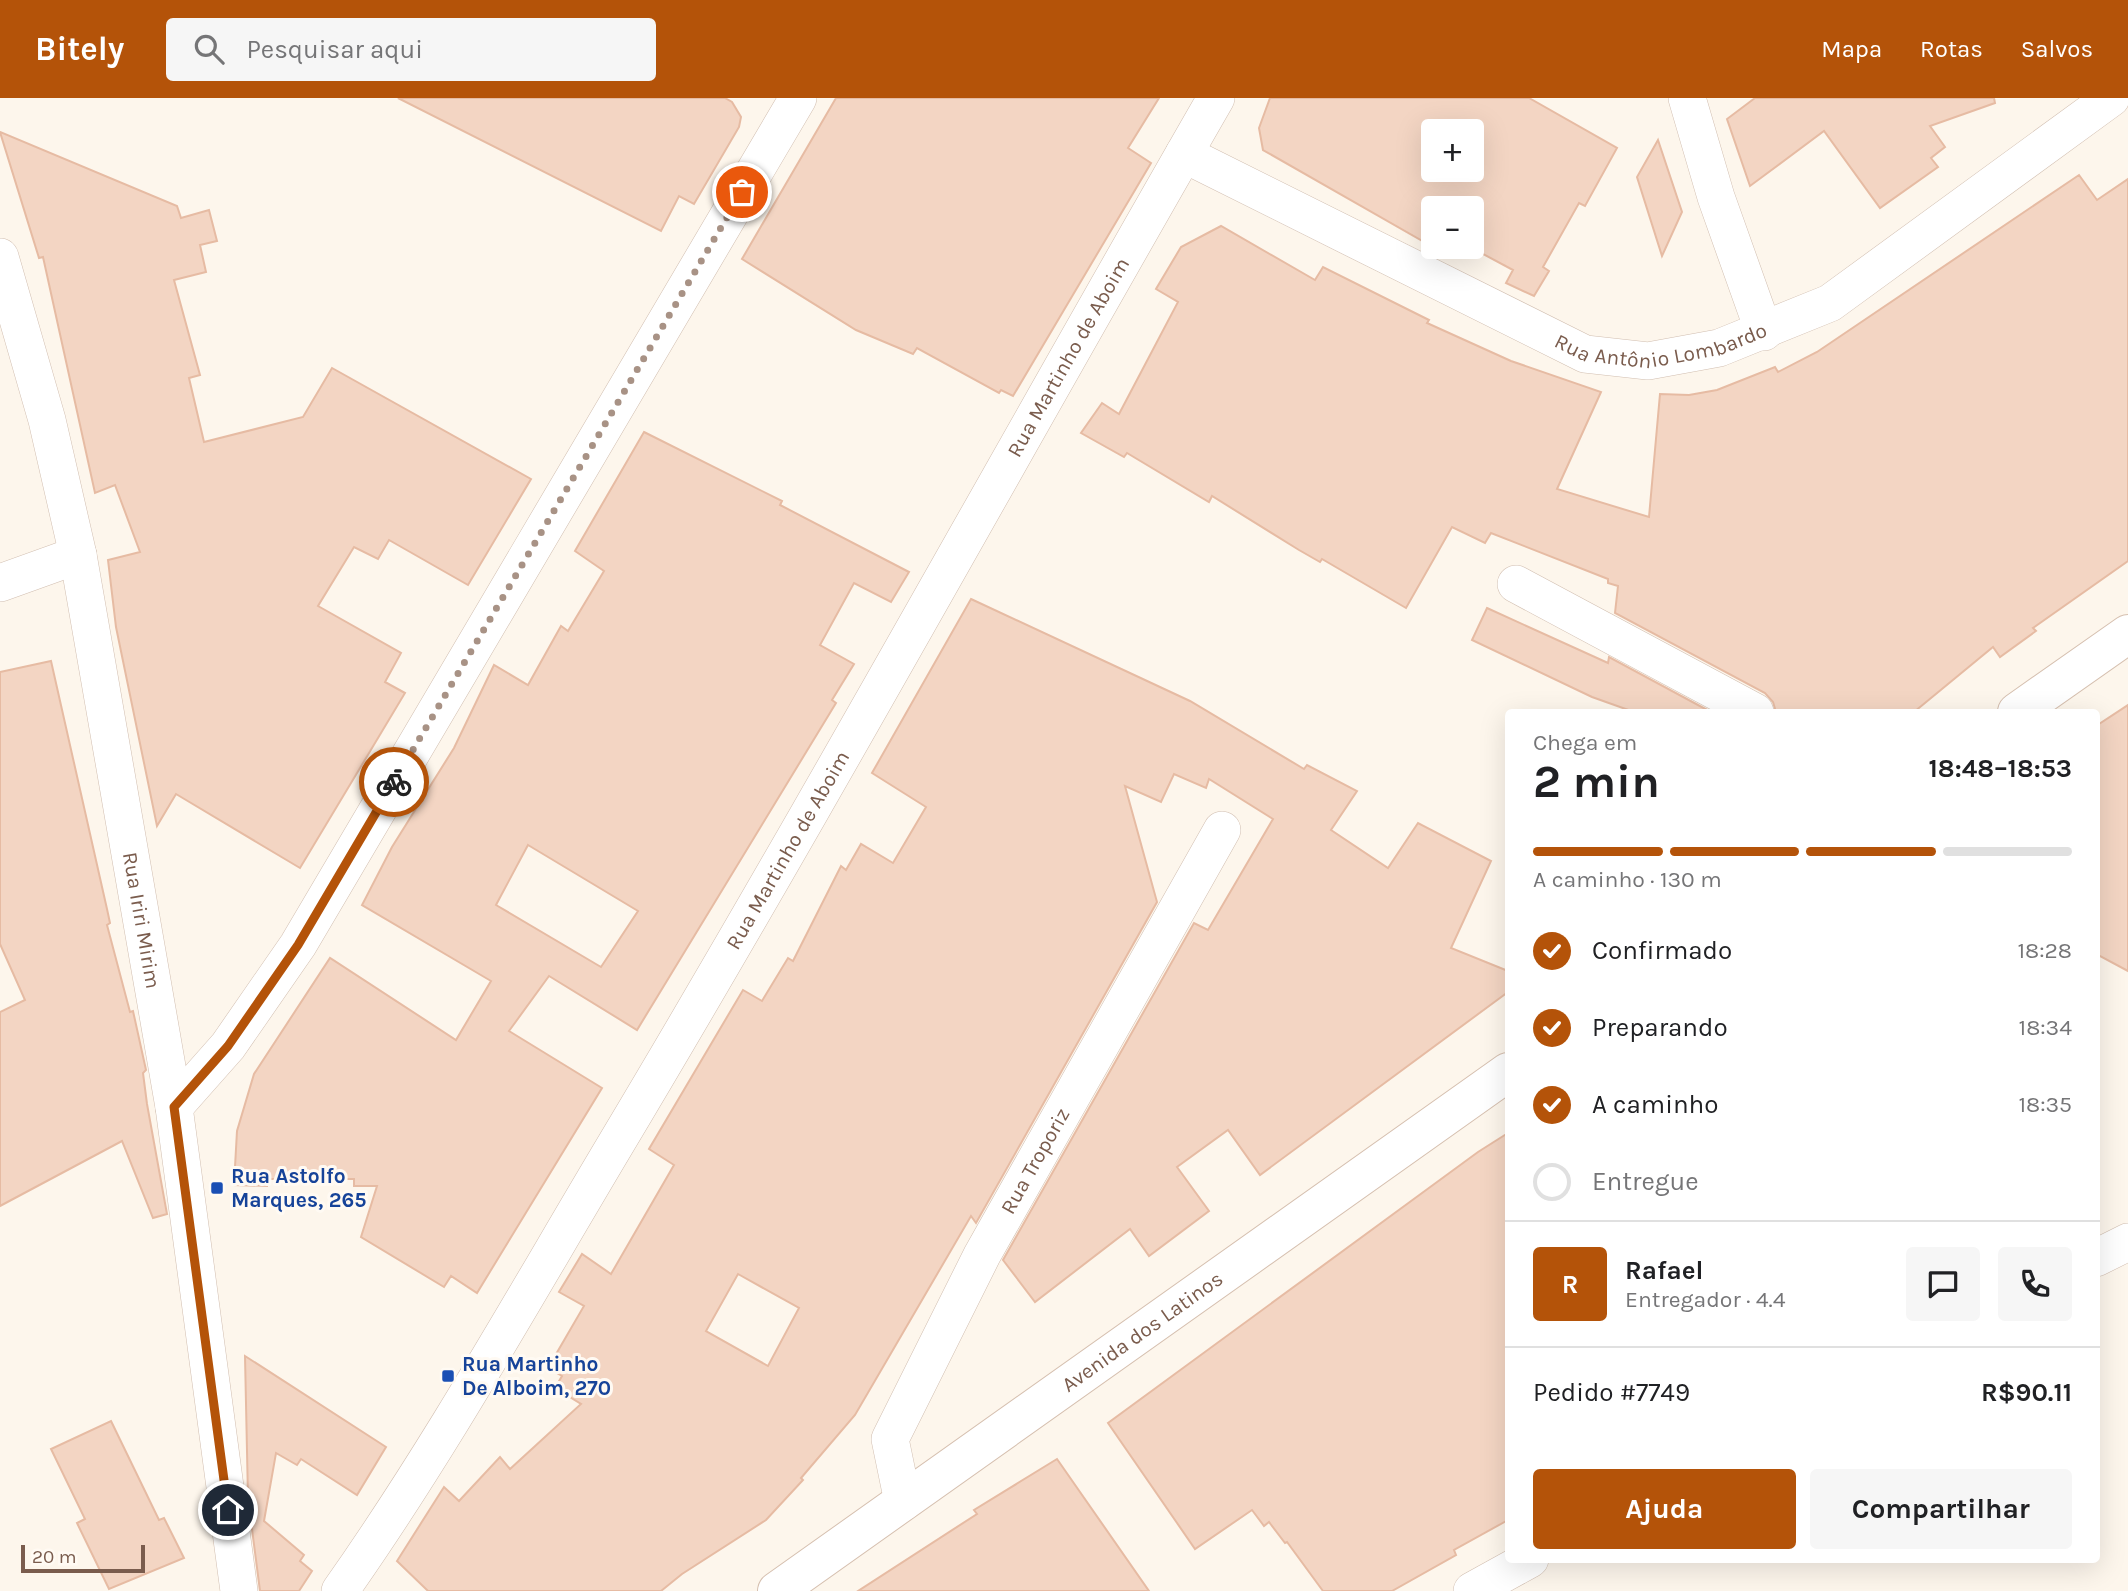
<!DOCTYPE html>
<html lang="pt">
<head>
<meta charset="utf-8">
<style>
	:root { --surface:#fff; --page:#f6f6f6; --text:#202124; --muted:#757577; --line:#e0e0e0; --accent:#b45309 }
	body { margin:0; font-family:Karla,sans-serif; background:var(--page); color:var(--text); height:100vh; display:flex; flex-direction:column; font-size:26px; white-space:nowrap }
	* { box-sizing:border-box; margin:0 }
	p { font-size:23px; color:var(--muted) }
	.icon { flex:none; width:38px; height:38px; fill:none; stroke:currentColor; stroke-width:2; stroke-linecap:round; stroke-linejoin:round }
	.map { position:relative; flex:1; overflow:hidden }
	.side { position:absolute; left:1505px; top:611px; width:595px; height:854px; display:flex; flex-direction:column; background:var(--surface); border-radius:7px; box-shadow:0 7px 28px #0002 }
	.side>* { flex:none }
	.buttons { position:absolute; left:1421px; top:21px; display:grid; gap:14px }
	.buttons a { display:grid; place-items:center; width:63px; height:63px; border-radius:7px; background:var(--surface); box-shadow:0 7px 28px #0002; font-size:35px }
	.scale { position:absolute; left:21px; bottom:18px; width:124px; box-sizing:border-box; padding-left:7px; border:4px solid #7a5c4d; border-top:0; font-size:19px; line-height:24px; white-space:nowrap; color:#7a5c4d; -webkit-text-stroke:5px #fffaf3; paint-order:stroke }
	.pin { position:absolute; display:grid; place-items:center; width:60px; height:60px; color:#fff; margin:-30px; border:4px solid #fff; border-radius:50%; box-shadow:0 2px 7px #0007 }
	.courier { position:absolute; display:grid; place-items:center; width:70px; height:70px; margin:-35px; border:5px solid #b45309; border-radius:50%; background:#fff; color:#222; box-shadow:0 2px 9px #0007 }
	.headline em { font-style:normal; font-weight:700 }
	.headline div { display:flex; flex-direction:column-reverse }
	.headline { display:flex; align-items:center; justify-content:space-between; height:119px; padding:0 28px }
	h1 { font-size:46px; font-weight:700; line-height:52px }
	.bar { display:grid; grid-template-columns:repeat(4,1fr); gap:10px 7px; align-content:center; height:84px; padding:0 28px }
	.bar i { height:9px; border-radius:5px; background:var(--line) }
	.bar .on { background:var(--accent) }
	.bar p { grid-column:span 4 }
	.line { display:flex; align-items:center; gap:18px; padding:0 28px; border-top:2px solid var(--line) }
	.line div { flex:1 }
	.round { display:grid; place-items:center; flex:none; width:74px; height:74px; border-radius:7px; background:var(--page) }
	ol { padding:0 28px; list-style:none }
	li { display:flex; align-items:center; gap:21px; height:77px }
	li p { margin-inline-start:auto }
	li .icon { padding:7px; border-radius:50%; background:var(--accent); color:#fff; stroke-width:4 }
	li:last-child { color:var(--muted) }
	li i { width:38px; height:38px; border:4px solid var(--line); border-radius:50% }
	.button { display:flex; gap:14px; margin-top:auto; padding:14px 28px }
	.button a { flex:1; height:80px; border-radius:7px; background:var(--accent); color:#fff; font-size:28px; font-weight:700; line-height:80px; text-align:center }
	.button a+a { background:var(--page); color:var(--text) }
	header { display:flex; align-items:center; gap:42px; box-sizing:border-box; height:98px; padding:0 35px; background:var(--accent); color:#fff }
	header strong { font-size:33px }
	nav { display:flex; gap:38px; margin-inline-start:auto; font-size:24px }
	.search { width:490px; height:63px; background:var(--page); display:flex; align-items:center; gap:18px; box-sizing:border-box; padding:0 24px; border-radius:7px; color:var(--muted); font-size:26px }
	.map>svg:first-child { display:block }
	.building { fill:#f3d5c3; stroke:#e6bba3; stroke-width:2; fill-rule:evenodd }
	.lines { fill:none; stroke-linecap:round; stroke-linejoin:round }
	.minor-casing { stroke:#d1beb0; stroke-width:38 }
	.secondary-casing { stroke:#d6c0b0; stroke-width:40 }
	.minor { stroke:#fff; stroke-width:37 }
	.secondary { stroke:#fff; stroke-width:38 }
	.done { stroke:#a89285; stroke-width:7; stroke-dasharray:0 12.6 }
	.route { stroke:#b45309; stroke-width:9 }
	.transit-dot { fill:#1a4fb4; stroke:#fffaf3; stroke-width:2.5 }
	.labels { text-anchor:middle; dominant-baseline:central; stroke-width:6; stroke-linejoin:round; paint-order:stroke }
	.street-label { font-size:21px; fill:#7a5c4d; stroke:#fffaf3 }
	.transit-label { font-size:21px; font-weight:bold; fill:#164399; stroke:#fffaf3; text-anchor:start }
</style>
</head>
<body>
<header>
<strong>Bitely</strong>
<div class="search"><svg class="icon" aria-label="search" viewBox="0 0 24 24"><circle cx="10" cy="10" r="6"/><path d="M15 15l6 6"/></svg>Pesquisar aqui</div>
<nav><a>Mapa</a><a>Rotas</a><a>Salvos</a></nav>
</header>
<div class="map">
<svg width="2128" height="1493" viewBox="0 0 2128 1493">
	<rect width="100%" height="100%" fill="#fdf6ec"/>
	<g class="building">
		<path d="M398,0H725L732,4L741,19L739,29L694,106L679,98L661,133Z"/>
		<path d="M836,0H1159L1128,50L1151,65L1013,298L1001,292L999,295L917,250L913,256L856,232L742,161Z"/>
		<path d="M1270,0H1529L1617,50L1585,108L1579,105L1543,169L1549,173L1534,198L1506,185L1513,172L1470,149L1472,110H1433V149H1451L1447,157L1263,52L1259,30ZM1433,33H1472V72H1433Z"/>
		<path d="M1755,0H1994L1995,5L1930,28L1945,49L1931,60L1938,69L1880,110L1824,33L1750,88L1727,21Z"/>
		<path d="M0,34L177,108L181,120L209,112L217,143L200,147L206,174L174,182L200,277L189,280L204,344L303,319L332,270L531,381L468,487L389,442L378,461L354,449L318,508L401,555L385,584L405,595L300,770L176,696L157,728L116,529L108,462L140,454L115,387L95,395L43,159L39,160Z"/>
		<path d="M1658,42L1682,114L1662,158L1637,79Z"/>
		<path d="M2079,77L2097,102L2128,81V463L2033,530L2036,533L2000,559L1993,549L1914,614H1776L1773,604L1765,595L1615,515L1618,488L1608,485V481L1491,435L1485,445L1452,429L1406,510L1322,461L1320,464L1299,452L1212,398L1209,404L1127,355L1124,359L1081,335L1102,305L1119,316L1178,204L1156,191L1181,149L1221,128L1315,182L1323,169L1429,222L1427,225L1511,263L1601,294L1557,391L1649,419L1660,296L1689,297L1717,292L1775,269L1778,274L1817,254Z"/>
		<path d="M644,334L782,403L780,407L909,474L891,504L854,485L820,547L854,566L832,602L836,605L637,932L549,878L509,933L602,990L477,1195L451,1178L444,1189L361,1139L377,1088H354V1081H267V1088L234,1087L237,1033L254,976L330,860L456,942L491,883L362,807L392,749L454,650L494,567L528,587L561,528L568,533L604,473L575,453ZM528,747L638,813L601,869L496,807Z"/>
		<path d="M971,501L1190,603L1304,671L1307,667L1357,693L1331,732L1388,770L1418,725L1491,763L1451,850L1508,873V894L1260,1077L1228,1032L1177,1069L1209,1113L1149,1158L1130,1131L1035,1204L1003,1162L1194,825L1208,832L1273,721L1209,681L1206,690L1174,676L1161,704L1125,688L1157,804L976,1125L971,1118L855,1317L801,1380L803,1382L766,1422L682,1476L661,1493H428L397,1463L444,1389L459,1403L500,1359L510,1371L581,1306L555,1290L562,1278L548,1270L584,1208L559,1194L582,1156L611,1176L674,1067L649,1051L743,892L762,903L788,860L793,863L841,768L846,772L861,746L893,765L926,709L872,675ZM738,1176L799,1210L768,1268L706,1233Z"/>
		<path d="M1487,510L1608,565L1609,559L1711,614H1634L1592,599L1472,542Z"/>
		<path d="M51,563L107,811L110,825L107,827L130,914L133,913L146,972L143,975L147,1006L167,1116L153,1120L122,1043L0,1108V914L25,902L0,846V574Z"/>
		<path d="M2128,607V873L2096,856V628Z"/>
		<path d="M1508,1035V1422L1454,1452L1456,1457L1392,1493H1323L1287,1444L1285,1445L1269,1424L1264,1428L1252,1412L1195,1451L1108,1325L1478,1054Z"/>
		<path d="M245,1258L386,1349L357,1397L301,1361L297,1367L276,1355L264,1423L304,1457L300,1463L312,1473L299,1493H260L248,1400Z"/>
		<path d="M111,1323L159,1422L164,1420L184,1460L109,1491L77,1425L85,1421L51,1351Z"/>
		<path d="M1057,1361L1149,1493H858L977,1416L974,1412Z"/>
	</g>
	<g class="lines">
		<defs>
			<g id="minor">
				<path d="M1687,0L1716,99L1764,234"/>
				<path id="s1" d="M1184,56L1585,256L1648,263L1719,250L1830,205L2111,0"/>
				<path id="s2" d="M0,159L47,322L78,457L174,1009L239,1493"/>
				<path d="M0,485L78,457"/>
				<path d="M1516,486L1755,614"/>
				<path d="M174,1009L228,948L298,847L798,0"/>
				<path d="M2096,1160L2128,1144"/>
				<path id="s3" d="M903,1404L890,1341L982,1157L1222,732"/>
				<path id="s4" d="M340,1493C440,1351 525,1198 614,1049C821,703 1015,349 1216,0"/>
				<path d="M1472,1493L1530,1461"/>
			</g>
			<g id="secondary">
				<path d="M2017,614L2128,536"/>
				<path id="s5" d="M777,1493L1508,974"/>
			</g>
		</defs>
		<use href="#minor" class="minor-casing"/>
		<use href="#secondary" class="secondary-casing"/>
		<use href="#minor" class="minor"/>
		<use href="#secondary" class="secondary"/>
	</g>
	<g class="lines">
		<path class="done" d="M394,684L742,94"/>
		<path class="route" d="M228,1412L174,1009L228,948L298,847L394,684"/>
	</g>
	<g class="transit-dot">
		<rect x="210" y="1083" width="14" height="14" rx="3.5"/>
		<rect x="441" y="1271" width="14" height="14" rx="3.5"/>
	</g>
	<g class="labels">
		<g class="street-label">
			<text stroke="none"><textPath href="#s1" startOffset="525">Rua Antônio Lombardo</textPath></text>
			<text stroke="none"><textPath href="#s4" startOffset="1433">Rua Martinho de Aboim</textPath></text>
			<text stroke="none"><textPath href="#s4" startOffset="866">Rua Martinho de Aboim</textPath></text>
			<text stroke="none"><textPath href="#s2" startOffset="679">Rua Iriri Mirim</textPath></text>
			<text stroke="none"><textPath href="#s3" startOffset="378">Rua Troporiz</textPath></text>
			<text stroke="none"><textPath href="#s5" startOffset="448">Avenida dos Latinos</textPath></text>
		</g>
		<g class="transit-label">
			<text x="231" y="1078">Rua Astolfo<tspan x="231" dy="24">Marques, 265</tspan></text>
			<text x="462" y="1266">Rua Martinho<tspan x="462" dy="24">De Alboim, 270</tspan></text>
		</g>
	</g>
</svg>
<div class="buttons">
<a>+</a>
<a>−</a>
</div>
<div class="scale">20 m</div>
<div class="pin" style="left:742px;top:94px;background:#ea580c"><svg class="icon" aria-label="bag" viewBox="0 0 24 24"><path d="M5 8h14l-1 12H6zM9 8a3 3 0 0 1 6 0"/></svg></div>
<div class="pin" style="left:228px;top:1412px;background:#1f2937"><svg class="icon" aria-label="home" viewBox="0 0 24 24"><path d="M3 11l9-7 9 7M6 9v11h12V9"/></svg></div>
<div class="courier" style="left:394px;top:684px"><svg class="icon" aria-label="bike" viewBox="0 0 24 24"><circle cx="6" cy="16" r="4"/><circle cx="18" cy="16" r="4"/><path d="M6 16l4-8h5l3 8M10 8l3 8H6M13 5h3"/></svg></div>
<section class="side">
<div class="headline"><div><h1>2 min</h1><p>Chega em</p></div><em>18:48–18:53</em></div>
<div class="bar"><i class="on"></i><i class="on"></i><i class="on"></i><i></i><p>A caminho · 130 m</p></div>
<ol>
<li><svg class="icon" aria-label="check" viewBox="0 0 24 24"><path d="M5 12l5 5 9-10"/></svg>Confirmado<p>18:28</p></li>
<li><svg class="icon" aria-label="check" viewBox="0 0 24 24"><path d="M5 12l5 5 9-10"/></svg>Preparando<p>18:34</p></li>
<li><svg class="icon" aria-label="check" viewBox="0 0 24 24"><path d="M5 12l5 5 9-10"/></svg>A caminho<p>18:35</p></li>
<li><i></i>Entregue</li>
</ol>
<div class="line" style="height:126px"><b class="round" style="background:var(--accent);color:#fff">R</b><div><b>Rafael</b><p>Entregador · 4.4</p></div><a class="round"><svg class="icon" aria-label="chat" viewBox="0 0 24 24"><path d="M4 5h16v11H9l-5 4z"/></svg></a><a class="round"><svg class="icon" aria-label="phone" viewBox="0 0 24 24"><path d="M5 4h4l2 5-3 2q2 4 5 5l2-3 5 2v4C11 20 4 13 5 4z"/></svg></a></div>
<div class="line" style="height:91px"><div>Pedido #7749</div><b>R$90.11</b></div>
<div class="button"><a>Ajuda</a><a>Compartilhar</a></div>
</section>
</div>
</body>
</html>
